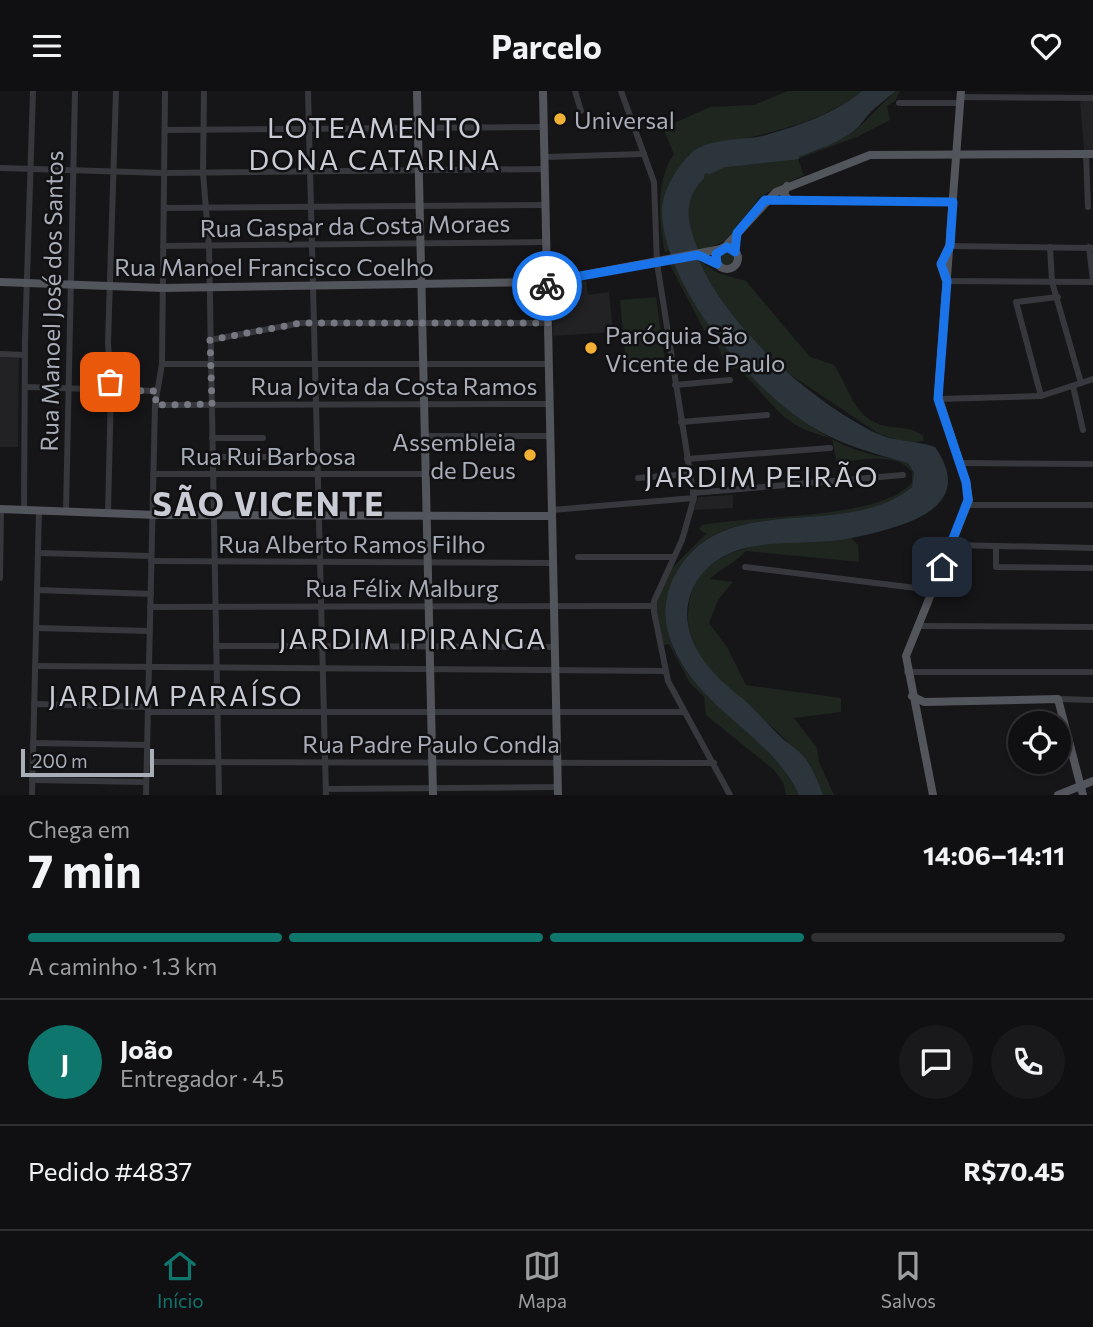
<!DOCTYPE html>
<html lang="pt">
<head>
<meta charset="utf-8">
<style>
	:root { --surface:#101012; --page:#19191b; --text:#f1f3f6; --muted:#9c9d9f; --line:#303032; --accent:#0f766e }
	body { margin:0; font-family:Commissioner,sans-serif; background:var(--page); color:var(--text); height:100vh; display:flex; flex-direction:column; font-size:26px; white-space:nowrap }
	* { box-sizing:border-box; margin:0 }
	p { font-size:23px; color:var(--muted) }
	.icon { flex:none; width:38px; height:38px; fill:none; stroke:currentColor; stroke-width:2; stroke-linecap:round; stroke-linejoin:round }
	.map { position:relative; height:704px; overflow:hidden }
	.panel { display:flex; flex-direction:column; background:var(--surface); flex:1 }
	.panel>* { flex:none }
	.fabs { position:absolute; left:1008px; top:620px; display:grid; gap:14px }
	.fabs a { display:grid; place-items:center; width:63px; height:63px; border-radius:50%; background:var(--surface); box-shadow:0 2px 5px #0004,0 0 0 2px var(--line); font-size:35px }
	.scale { position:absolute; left:21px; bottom:18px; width:133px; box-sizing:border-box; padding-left:7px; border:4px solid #a8adb8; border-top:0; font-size:19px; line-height:24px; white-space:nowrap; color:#a8adb8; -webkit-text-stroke:5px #111113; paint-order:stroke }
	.pin { position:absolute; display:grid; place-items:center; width:60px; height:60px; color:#fff; margin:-30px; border-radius:14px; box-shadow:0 4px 10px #0006 }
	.courier { position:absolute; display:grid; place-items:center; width:70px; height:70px; margin:-35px; border:5px solid #1a73e8; border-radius:50%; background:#fff; color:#222; box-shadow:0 2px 9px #0007 }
	.head em { font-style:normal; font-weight:700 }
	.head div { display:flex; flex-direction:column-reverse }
	.head { display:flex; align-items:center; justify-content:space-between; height:119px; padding:0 28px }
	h1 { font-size:46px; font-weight:700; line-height:52px }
	.bar { display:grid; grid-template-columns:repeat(4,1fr); gap:10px 7px; align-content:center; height:84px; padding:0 28px }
	.bar i { height:9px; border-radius:5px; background:var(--line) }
	.bar .current { background:var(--accent) }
	.bar p { grid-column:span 4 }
	.line { display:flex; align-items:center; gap:18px; padding:0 28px; border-top:2px solid var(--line) }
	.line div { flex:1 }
	.round { display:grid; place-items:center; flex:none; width:74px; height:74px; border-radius:37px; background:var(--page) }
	header { display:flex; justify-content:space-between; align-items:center; height:91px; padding:0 28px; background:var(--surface); font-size:32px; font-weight:700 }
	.tab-bar { display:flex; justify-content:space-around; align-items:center; height:98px; border-top:2px solid var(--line); background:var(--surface); font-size:19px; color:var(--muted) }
	.tab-bar a { display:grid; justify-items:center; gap:4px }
	.tab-bar .current { color:var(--accent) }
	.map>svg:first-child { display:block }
	.built { fill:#222225 }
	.green { fill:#1e261f }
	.water { fill:#2c353c }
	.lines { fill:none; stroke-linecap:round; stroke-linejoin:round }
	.canal { stroke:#2c353c; stroke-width:4.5 }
	.minor { stroke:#37383d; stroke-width:6 }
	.major { stroke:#53555c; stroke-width:8 }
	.done { stroke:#757880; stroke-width:7; stroke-dasharray:0 12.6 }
	.route { stroke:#1a73e8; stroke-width:9 }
	.poi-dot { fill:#f2b134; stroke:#111113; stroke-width:2.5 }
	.labels { text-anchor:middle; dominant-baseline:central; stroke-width:5; stroke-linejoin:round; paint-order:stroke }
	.poi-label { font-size:24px; fill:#a8adb8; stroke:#111113; text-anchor:start }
	.street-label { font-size:24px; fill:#a8adb8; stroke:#111113 }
	.quarter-label { font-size:28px; letter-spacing:2px; fill:#c9ccd4; stroke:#111113 }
	.district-label { font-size:32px; font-weight:bold; letter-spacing:2px; fill:#c9ccd4; stroke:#111113 }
</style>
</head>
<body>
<header><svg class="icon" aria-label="menu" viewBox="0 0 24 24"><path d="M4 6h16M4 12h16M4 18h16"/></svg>Parcelo<svg class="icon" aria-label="heart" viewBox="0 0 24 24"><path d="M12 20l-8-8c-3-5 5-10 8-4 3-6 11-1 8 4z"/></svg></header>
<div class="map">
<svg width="1093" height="704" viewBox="0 0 1093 704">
	<rect width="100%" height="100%" fill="#161618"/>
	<g class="built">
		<path d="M1080,10H1093V59H1084Z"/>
		<path d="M586,190L588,204L609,201L613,241L553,245L551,194Z"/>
		<path d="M0,266L19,267L18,356H0Z"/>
		<path d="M733,404V417L694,419L698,406Z"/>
	</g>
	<g class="green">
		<path d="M788,0H862C812,40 748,43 689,63C667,96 656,119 670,158L665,162C659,133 655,89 674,63L663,37L710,16L754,14Z"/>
		<path d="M896,0H900L895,10L887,15L890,29L859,45L798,68L804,84L761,105L725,150L696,162C679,116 682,78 740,71C759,69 781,71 799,65C816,59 837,50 853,41C862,35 884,10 896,0Z"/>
		<circle cx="727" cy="167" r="9"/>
		<path d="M697,168L718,182L746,190L810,266L834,274C849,296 853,325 881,334C896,338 912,335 923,345L924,350L909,352L879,343L788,282L739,235L711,195Z"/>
		<path d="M675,172C711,249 768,317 846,355C866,364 888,366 908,372L914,382L912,396C844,453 718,393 674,487C662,512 665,541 677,565C706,621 773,647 799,704H786L783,691L774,679L706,624L704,606L690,592L669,553L662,554C660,542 655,527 656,515C658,484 687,463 706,443L699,438L702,434C751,424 883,429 912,391V381C895,360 860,369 837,372L832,348C820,343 807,341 796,334C772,320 759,294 736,277L727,278L715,248L704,239L672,178L670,173Z"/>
		<path d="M656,206L665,270L626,273L620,209Z"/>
		<path d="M851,447L858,454L859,471L746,460C734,473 721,477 710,488L733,491L718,509L709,532L727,556L746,594L841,607V621L794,627L817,657L819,671L834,704H823C805,657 761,627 724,595C707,581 687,548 688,525C690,442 791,452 851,447Z"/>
	</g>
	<path class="water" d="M862,0H896C886,8 876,15 868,24C863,30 859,36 854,40C838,51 818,59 800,65C770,75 729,61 703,85C679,108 686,130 695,158C717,228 812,312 878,343C896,351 916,349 935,356C979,419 901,436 852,447C801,458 734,439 699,487C690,500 685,517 688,533C693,565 719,589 743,608C757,620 770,636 784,649C792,655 802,662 807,670C814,680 819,693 823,704H799C773,647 705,621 677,564C664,539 661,514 673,488C718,393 843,453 912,396L914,382L908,372C872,362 841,354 809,334C749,296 663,194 662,120C662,101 676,78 689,64C706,46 744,50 766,44C800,34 834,23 862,0Z"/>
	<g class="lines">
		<g class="canal">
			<path d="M709,81L724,74L797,66"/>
			<path d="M696,160C685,132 679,110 702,86"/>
		</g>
		<g class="minor">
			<path d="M204,0L203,82L209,155L219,704"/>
			<path d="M308,0L326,704"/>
			<path d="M575,0L581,20"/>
			<path d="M621,0L654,91L657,172L694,407L682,449L654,510V521L668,590L730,704"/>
			<path d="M961,6L1093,7"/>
			<path d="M899,12H961"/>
			<path d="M165,39L544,36"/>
			<path d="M1086,63L1088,116"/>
			<path d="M545,66L644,63"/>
			<path d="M0,77L164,82L545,78"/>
			<path d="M767,109L953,112"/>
			<path d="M164,117L546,114"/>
			<path d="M163,155L547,151"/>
			<path d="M949,155L1093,157"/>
			<path d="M1050,156L1052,191L1081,292"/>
			<path d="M1089,156L1093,190"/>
			<path d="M947,190L1093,191"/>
			<path d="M210,249L301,232H548"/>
			<path d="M0,263L25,264"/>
			<path d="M162,273H549"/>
			<path d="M675,294L730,289"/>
			<path d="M1073,295L1083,339"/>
			<path d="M26,296L157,300"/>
			<path d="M1041,305L1016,211L1058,206"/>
			<path d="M938,308L1041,305L1093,288"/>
			<path d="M155,314L550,313"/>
			<path d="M681,331L767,324"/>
			<path d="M425,345H551"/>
			<path d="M212,347H263"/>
			<path d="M213,366H288"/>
			<path d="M687,368L830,357"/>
			<path d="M960,372L1093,373"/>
			<path d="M153,383H425"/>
			<path d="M638,387L689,383"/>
			<path d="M693,402L903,384"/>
			<path d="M968,414H1093"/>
			<path d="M24,419L25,249L33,0"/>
			<path d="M552,419L694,407"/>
			<path d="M66,420L75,0"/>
			<path d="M108,421L111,299L108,252L116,0"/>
			<path d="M951,454L1093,457"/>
			<path d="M996,455V476L1093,477"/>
			<path d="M38,462L151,465"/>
			<path d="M578,466H674"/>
			<path d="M151,470L553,472"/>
			<path d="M745,476L932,499"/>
			<path d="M0,487L1,418"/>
			<path d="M37,499L151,503"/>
			<path d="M150,516L653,515"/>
			<path d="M917,535L1093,536"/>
			<path d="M36,537L150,540"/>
			<path d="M216,555L555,556"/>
			<path d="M35,575L665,580"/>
			<path d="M907,581H1093"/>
			<path d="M1058,608L1093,609"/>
			<path d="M34,613L148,616"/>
			<path d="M148,621H684"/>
			<path d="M33,652L147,654"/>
			<path d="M147,671L714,672"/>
			<path d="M32,689L146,691"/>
			<path d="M326,698L558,696"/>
			<path d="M32,704L39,419"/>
			<path d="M146,704L155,314L162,273L165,0"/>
		</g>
		<g class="major">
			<path d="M417,0L433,704"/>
			<path d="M543,0L558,704"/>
			<path d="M787,95L784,103L789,109"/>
			<circle cx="727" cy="167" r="11"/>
			<path d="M724,157L776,101L870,64L1093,63"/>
			<path d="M945,187L941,173L948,157"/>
			<path d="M0,191L163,197L547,191L721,158"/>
			<path d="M0,418L156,424L552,425"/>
			<path d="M912,605L924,611L1058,608L1083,704"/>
			<path d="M933,704L906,565L969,409L966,391L938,305L961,0"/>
			<path d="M1058,704L1093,690"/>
		</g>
	</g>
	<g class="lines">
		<path class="done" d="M110,291L111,299L157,300L155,314L212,313L210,249L301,232H548L547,195"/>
		<path class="route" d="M547,195V191L698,164L717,173L716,163L727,156L735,161L737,142L765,109L953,111L950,155L941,173L947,190L938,308L966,391L968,409L942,476"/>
	</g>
	<g class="poi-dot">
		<circle cx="560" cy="28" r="7"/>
		<circle cx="591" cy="257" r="7"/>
		<circle cx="530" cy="364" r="7"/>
	</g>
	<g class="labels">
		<g class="poi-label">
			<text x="574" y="28">Universal</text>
			<text x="605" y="243">Paróquia São<tspan x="605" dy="28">Vicente de Paulo</tspan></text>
			<text x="516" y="350" text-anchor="end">Assembleia<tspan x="516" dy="28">de Deus</tspan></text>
		</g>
		<g class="street-label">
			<text transform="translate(355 134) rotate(-1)">Rua Gaspar da Costa Moraes</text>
			<text x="274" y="175">Rua Manoel Francisco Coelho</text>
			<text transform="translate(51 210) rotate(-89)">Rua Manoel José dos Santos</text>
			<text x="394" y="294">Rua Jovita da Costa Ramos</text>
			<text x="268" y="364">Rua Rui Barbosa</text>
			<text x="352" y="452">Rua Alberto Ramos Filho</text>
			<text x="402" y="496">Rua Félix Malburg</text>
			<text x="431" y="652">Rua Padre Paulo Condla</text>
		</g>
		<g class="quarter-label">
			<text x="375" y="36">LOTEAMENTO<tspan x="375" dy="32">DONA CATARINA</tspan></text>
			<text x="762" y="385">JARDIM PEIRÃO</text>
			<text x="413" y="547">JARDIM IPIRANGA</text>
			<text x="176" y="604">JARDIM PARAÍSO</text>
		</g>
		<g class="district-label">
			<text x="269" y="412">SÃO VICENTE</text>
		</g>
	</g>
</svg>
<div class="fabs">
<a><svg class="icon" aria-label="locate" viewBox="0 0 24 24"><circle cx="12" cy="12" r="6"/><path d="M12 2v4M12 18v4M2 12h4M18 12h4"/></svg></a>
</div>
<div class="scale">200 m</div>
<div class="pin" style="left:110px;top:291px;background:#ea580c"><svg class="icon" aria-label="bag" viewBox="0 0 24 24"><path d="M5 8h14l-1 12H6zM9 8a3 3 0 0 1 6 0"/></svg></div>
<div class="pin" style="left:942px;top:476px;background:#1f2937"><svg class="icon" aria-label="home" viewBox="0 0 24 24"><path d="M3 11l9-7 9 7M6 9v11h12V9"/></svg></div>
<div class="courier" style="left:547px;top:195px"><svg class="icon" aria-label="bike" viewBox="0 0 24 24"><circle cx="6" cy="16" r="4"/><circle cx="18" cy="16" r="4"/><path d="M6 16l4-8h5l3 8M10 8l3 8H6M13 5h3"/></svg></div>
</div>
<section class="panel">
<div class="head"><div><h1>7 min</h1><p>Chega em</p></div><em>14:06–14:11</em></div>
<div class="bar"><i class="current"></i><i class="current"></i><i class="current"></i><i></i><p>A caminho · 1.3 km</p></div>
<div class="line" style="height:126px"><b class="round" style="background:var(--accent);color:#fff">J</b><div><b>João</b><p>Entregador · 4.5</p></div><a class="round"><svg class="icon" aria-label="chat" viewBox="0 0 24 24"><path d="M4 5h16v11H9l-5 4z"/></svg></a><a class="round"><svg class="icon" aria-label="phone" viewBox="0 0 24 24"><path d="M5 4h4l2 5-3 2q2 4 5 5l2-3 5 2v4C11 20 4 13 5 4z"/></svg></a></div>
<div class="line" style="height:91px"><div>Pedido #4837</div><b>R$70.45</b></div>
</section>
<nav class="tab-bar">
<a class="current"><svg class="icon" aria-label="home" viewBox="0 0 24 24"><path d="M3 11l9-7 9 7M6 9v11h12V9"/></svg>Início</a>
<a><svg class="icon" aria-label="map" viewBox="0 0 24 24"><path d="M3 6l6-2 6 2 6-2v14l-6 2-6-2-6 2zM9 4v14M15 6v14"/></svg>Mapa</a>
<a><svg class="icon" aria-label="saved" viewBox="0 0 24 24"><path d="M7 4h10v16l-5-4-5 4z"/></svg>Salvos</a>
</nav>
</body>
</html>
